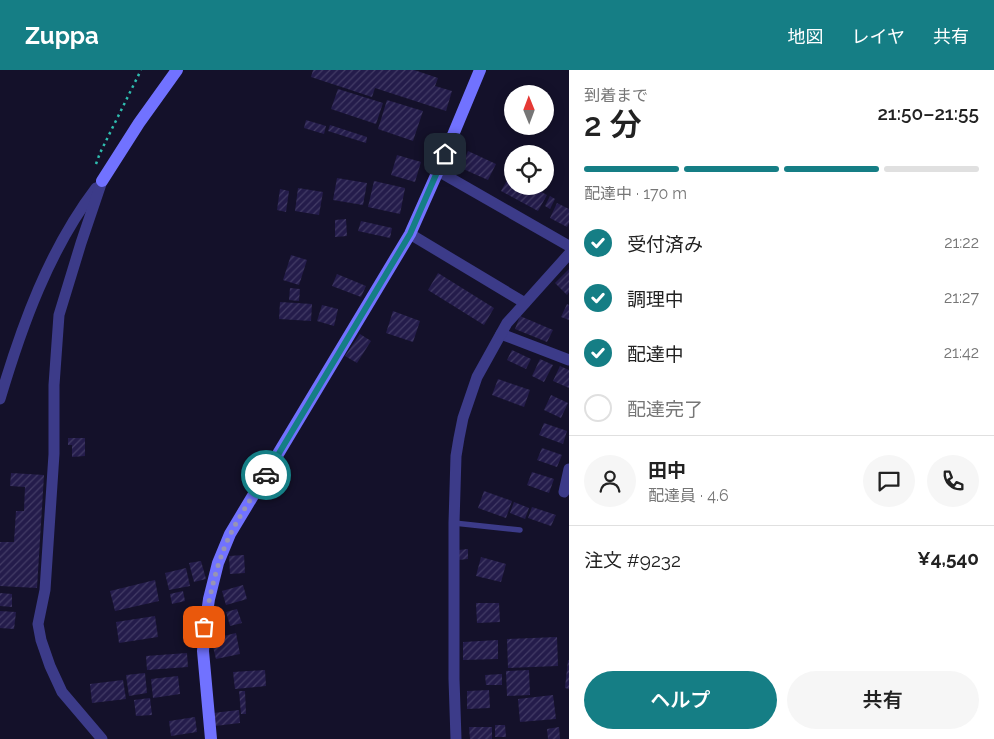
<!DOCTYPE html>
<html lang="ja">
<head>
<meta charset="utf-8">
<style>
	:root { --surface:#fff; --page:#f6f6f6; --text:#222; --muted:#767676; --line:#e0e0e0; --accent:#157e85 }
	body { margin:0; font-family:Raleway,"Noto Sans JP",sans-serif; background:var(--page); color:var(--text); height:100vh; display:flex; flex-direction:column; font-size:19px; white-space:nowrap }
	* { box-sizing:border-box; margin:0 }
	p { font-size:16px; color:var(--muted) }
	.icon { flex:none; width:28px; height:28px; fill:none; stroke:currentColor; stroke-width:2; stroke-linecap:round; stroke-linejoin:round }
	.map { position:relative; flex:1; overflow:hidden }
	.panel { display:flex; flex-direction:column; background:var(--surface); width:425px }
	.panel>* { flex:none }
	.needle { width:32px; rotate:359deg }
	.controls { position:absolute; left:504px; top:15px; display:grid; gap:10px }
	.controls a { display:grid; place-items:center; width:50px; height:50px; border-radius:50%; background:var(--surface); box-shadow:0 2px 12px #0003; font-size:25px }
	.pin { position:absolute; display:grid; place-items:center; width:42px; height:42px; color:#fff; margin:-21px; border-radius:10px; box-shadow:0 2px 8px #0006 }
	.courier { position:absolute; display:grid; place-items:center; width:50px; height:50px; margin:-25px; border:4px solid #157e85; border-radius:50%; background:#fff; color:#222; box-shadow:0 1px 6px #0007 }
	.headline em { font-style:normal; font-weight:600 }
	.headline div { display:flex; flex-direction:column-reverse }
	.headline { display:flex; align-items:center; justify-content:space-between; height:85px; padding:0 15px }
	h1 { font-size:32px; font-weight:600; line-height:38px }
	.bar { display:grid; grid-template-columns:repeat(4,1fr); gap:8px 5px; align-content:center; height:60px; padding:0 15px }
	.bar i { height:6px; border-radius:4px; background:var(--line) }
	.bar .active { background:var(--accent) }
	.bar p { grid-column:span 4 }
	.line { display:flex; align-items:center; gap:12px; padding:0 15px; border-top:1px solid var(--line) }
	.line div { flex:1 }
	.round { display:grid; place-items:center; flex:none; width:52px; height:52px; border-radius:26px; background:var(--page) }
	ol { padding:0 15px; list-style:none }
	li { display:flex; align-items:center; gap:15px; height:55px }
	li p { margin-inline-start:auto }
	li .icon { padding:5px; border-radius:50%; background:var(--accent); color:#fff; stroke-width:4 }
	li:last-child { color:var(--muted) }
	li i { width:28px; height:28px; border:2px solid var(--line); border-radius:50% }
	.cta { display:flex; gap:10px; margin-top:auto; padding:10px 15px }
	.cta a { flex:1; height:58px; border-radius:30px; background:var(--accent); color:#fff; font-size:20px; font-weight:600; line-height:58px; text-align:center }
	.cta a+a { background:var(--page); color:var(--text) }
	header { display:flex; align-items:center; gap:30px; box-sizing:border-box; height:70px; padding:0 25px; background:var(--accent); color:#fff }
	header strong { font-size:24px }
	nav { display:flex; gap:28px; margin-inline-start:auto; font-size:18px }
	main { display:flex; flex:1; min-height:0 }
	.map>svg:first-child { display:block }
	.building { fill:url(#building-hatch) }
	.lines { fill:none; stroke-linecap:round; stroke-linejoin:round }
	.path { stroke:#2fbdb0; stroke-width:2.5; stroke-dasharray:2.5 4; stroke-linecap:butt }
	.lane { stroke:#3c3b89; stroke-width:5.5 }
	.street { stroke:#3c3b89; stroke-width:11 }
	.secondary { stroke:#7172ff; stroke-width:12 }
	.done { stroke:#9794b4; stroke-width:5; stroke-dasharray:0 9 }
	.route { stroke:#157e85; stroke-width:6 }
</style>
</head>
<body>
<header>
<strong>Zuppa</strong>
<nav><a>地図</a><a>レイヤ</a><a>共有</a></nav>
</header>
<main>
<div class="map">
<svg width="569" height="669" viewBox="0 0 569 669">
	<defs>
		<pattern id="building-hatch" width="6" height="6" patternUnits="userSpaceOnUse" patternTransform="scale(1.25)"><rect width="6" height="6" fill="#241c4b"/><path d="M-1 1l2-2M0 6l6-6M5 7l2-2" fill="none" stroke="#433c66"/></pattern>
	</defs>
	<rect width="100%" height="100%" fill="#14112a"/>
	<g class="building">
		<path d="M313,0H414L438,8L435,16L452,21L446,41L375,18L372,27L311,7Z"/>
		<path d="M338,19L383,33L376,54L331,39Z"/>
		<path d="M387,30L423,41L413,71L378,59Z"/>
		<path d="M306,50L326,56L324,64L304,58Z"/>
		<path d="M330,55L367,67L366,73L328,61Z"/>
		<path d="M468,81L496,94L488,110L461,98Z"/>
		<path d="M397,85L421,92L415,112L391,105Z"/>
		<path d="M510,105L512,107V116H530L547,125L538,141L501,121Z"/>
		<path d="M337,108L367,113L363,135L333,130Z"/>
		<path d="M374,111L405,118L400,144L368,137Z"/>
		<path d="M298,118L323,122L319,145L295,141Z"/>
		<path d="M280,119L289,121L286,142L277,140Z"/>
		<path d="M550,126L555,129L550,139L545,136Z"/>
		<path d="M557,133L569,139V153L567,157L550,148Z"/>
		<path d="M346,149L347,166L335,167V150Z"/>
		<path d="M361,151L392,158L390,168L358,161Z"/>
		<path d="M291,185L307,190L299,215L283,210Z"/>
		<path d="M569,199V222L567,225L555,213Z"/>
		<path d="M438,203L494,238L484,255L428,220Z"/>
		<path d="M337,204L366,216L361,227L332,216Z"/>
		<path d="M290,218L300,219L299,231L289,230Z"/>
		<path d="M280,232L312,234L311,251L279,249Z"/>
		<path d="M567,234L569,235V250L561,247Z"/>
		<path d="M322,235L338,239L334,256L317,251Z"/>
		<path d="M393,241L420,251L413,272L386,263Z"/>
		<path d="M520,246L553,260L547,272L515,259Z"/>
		<path d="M360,264L371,271L357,293L345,286Z"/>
		<path d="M512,280L531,289L526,299L507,290Z"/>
		<path d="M540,289L553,295L544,312L532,306Z"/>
		<path d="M560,296L569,300V318L553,311Z"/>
		<path d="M498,309L530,320L524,337L492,325Z"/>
		<path d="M551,325L568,333L561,348L544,340Z"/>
		<path d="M544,353L567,361L563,374L539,365Z"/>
		<path d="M68,368H85V386L72,387V375H68Z"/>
		<path d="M542,378L562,385L557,397L537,390Z"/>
		<path d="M532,402L554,409L549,423L527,415Z"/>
		<path d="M11,403L44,405L37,518L0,516V472H14L16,441H24L25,417L10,416Z"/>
		<path d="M484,421L512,431L506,448L478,438Z"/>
		<path d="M514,432L529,438L525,449L510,443Z"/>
		<path d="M532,437L556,445L551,456L528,448Z"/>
		<path d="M468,479V489L458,490V480Z"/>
		<path d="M244,485L245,503L230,504L229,486Z"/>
		<path d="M481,487L506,494L501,512L476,506Z"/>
		<path d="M201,491L206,509L194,512L189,493Z"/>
		<path d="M186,498L190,516L169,520L165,503Z"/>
		<path d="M155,510L159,531L115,541L110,521Z"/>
		<path d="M243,515L247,529L226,535L222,521Z"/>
		<path d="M183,521L185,531L172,534L170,524Z"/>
		<path d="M0,523L12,524V537L0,536Z"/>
		<path d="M476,533H499L500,552L477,553Z"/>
		<path d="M237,539L242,553L230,556L226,542Z"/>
		<path d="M0,541L16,542L14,559L0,558Z"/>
		<path d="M155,546L158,567L119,573L116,552Z"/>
		<path d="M236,563L240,584L216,589L211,569Z"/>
		<path d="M557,567L558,596L508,598L507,569Z"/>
		<path d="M498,570V589L463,590V572Z"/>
		<path d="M187,583L188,597L147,600L146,586Z"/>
		<path d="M568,590H569V619L565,618Z"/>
		<path d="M265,600L266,616L235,619L233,602Z"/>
		<path d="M529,600L530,625L507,626L506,601Z"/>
		<path d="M145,603L147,623L129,626L126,605Z"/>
		<path d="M502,604V615H486L485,605Z"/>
		<path d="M178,606L180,624L153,628L151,609Z"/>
		<path d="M123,610L126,629L92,633L90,614Z"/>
		<path d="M489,620L490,638L467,639V621Z"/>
		<path d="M239,621H245L246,644H241Z"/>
		<path d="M553,625L556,649L520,652L518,629Z"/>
		<path d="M150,628L152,645L136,646L134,630Z"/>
		<path d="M239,640L240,653L215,656L213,643Z"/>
		<path d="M195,647L197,662L171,666L169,651Z"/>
		<path d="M495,655H505L506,667H495Z"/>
		<path d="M469,657H492V669H470Z"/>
		<path d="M559,657L560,669H548L547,659Z"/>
	</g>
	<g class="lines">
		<path class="path" d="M96,94L100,83L141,0"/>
		<path class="lane" d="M454,453L520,460"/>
		<g class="street">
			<path d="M438,101L569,176"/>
			<path d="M410,164L525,233"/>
			<path d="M501,264L569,290"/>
			<path d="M0,329C22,255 49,180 96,118"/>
			<path d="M564,422L569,399"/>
			<path d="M102,669L62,622L50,596L41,570L38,554L45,520L54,384V315L59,245L81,173L102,111"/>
			<path d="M456,669L454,609V453L456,386L459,368L463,348L477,307L507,253L569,184"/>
		</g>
		<g class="secondary">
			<path d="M102,111L139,53L177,0"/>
			<path d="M211,669L203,581L205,557L209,529L218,493L230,464L410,164L438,101L480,0"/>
		</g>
	</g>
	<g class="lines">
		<path class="done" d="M204,557C210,525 216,494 230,465C240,444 254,425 266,405"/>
		<path class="route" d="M266,405L410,164L445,84"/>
	</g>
</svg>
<div class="controls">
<a><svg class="needle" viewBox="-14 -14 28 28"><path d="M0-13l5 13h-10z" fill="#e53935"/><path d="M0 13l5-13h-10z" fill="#767676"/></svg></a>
<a><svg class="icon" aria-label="locate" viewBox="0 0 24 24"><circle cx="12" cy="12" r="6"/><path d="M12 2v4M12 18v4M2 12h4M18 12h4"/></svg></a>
</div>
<div class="pin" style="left:204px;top:557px;background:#ea580c"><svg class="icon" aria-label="bag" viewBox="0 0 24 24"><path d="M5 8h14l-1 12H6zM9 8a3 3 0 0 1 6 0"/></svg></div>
<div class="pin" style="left:445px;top:84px;background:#1f2937"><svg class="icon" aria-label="home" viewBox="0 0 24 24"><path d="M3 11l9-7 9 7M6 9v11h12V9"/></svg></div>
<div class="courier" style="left:266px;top:405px"><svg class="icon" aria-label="car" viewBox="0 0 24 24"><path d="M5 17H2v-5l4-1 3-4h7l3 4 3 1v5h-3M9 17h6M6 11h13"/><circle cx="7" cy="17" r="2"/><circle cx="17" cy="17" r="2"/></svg></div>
</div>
<section class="panel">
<div class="headline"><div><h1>2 分</h1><p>到着まで</p></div><em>21:50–21:55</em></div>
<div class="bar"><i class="active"></i><i class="active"></i><i class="active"></i><i></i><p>配達中 · 170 m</p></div>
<ol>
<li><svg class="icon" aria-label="check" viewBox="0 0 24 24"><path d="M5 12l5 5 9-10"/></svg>受付済み<p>21:22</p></li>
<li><svg class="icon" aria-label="check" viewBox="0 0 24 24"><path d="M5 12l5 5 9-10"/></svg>調理中<p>21:27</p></li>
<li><svg class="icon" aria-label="check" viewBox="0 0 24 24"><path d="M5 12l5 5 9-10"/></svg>配達中<p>21:42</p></li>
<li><i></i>配達完了</li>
</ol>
<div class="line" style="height:90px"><a class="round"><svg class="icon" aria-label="person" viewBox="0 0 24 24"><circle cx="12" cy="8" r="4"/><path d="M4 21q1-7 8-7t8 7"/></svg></a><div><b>田中</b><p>配達員 · 4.6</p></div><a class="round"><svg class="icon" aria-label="chat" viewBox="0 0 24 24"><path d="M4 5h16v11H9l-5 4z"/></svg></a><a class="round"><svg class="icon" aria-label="phone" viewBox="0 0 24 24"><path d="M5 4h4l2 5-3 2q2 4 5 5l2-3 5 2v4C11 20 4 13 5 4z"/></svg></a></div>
<div class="line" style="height:65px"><div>注文 #9232</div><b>¥4,540</b></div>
<div class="cta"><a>ヘルプ</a><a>共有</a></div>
</section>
</main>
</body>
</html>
